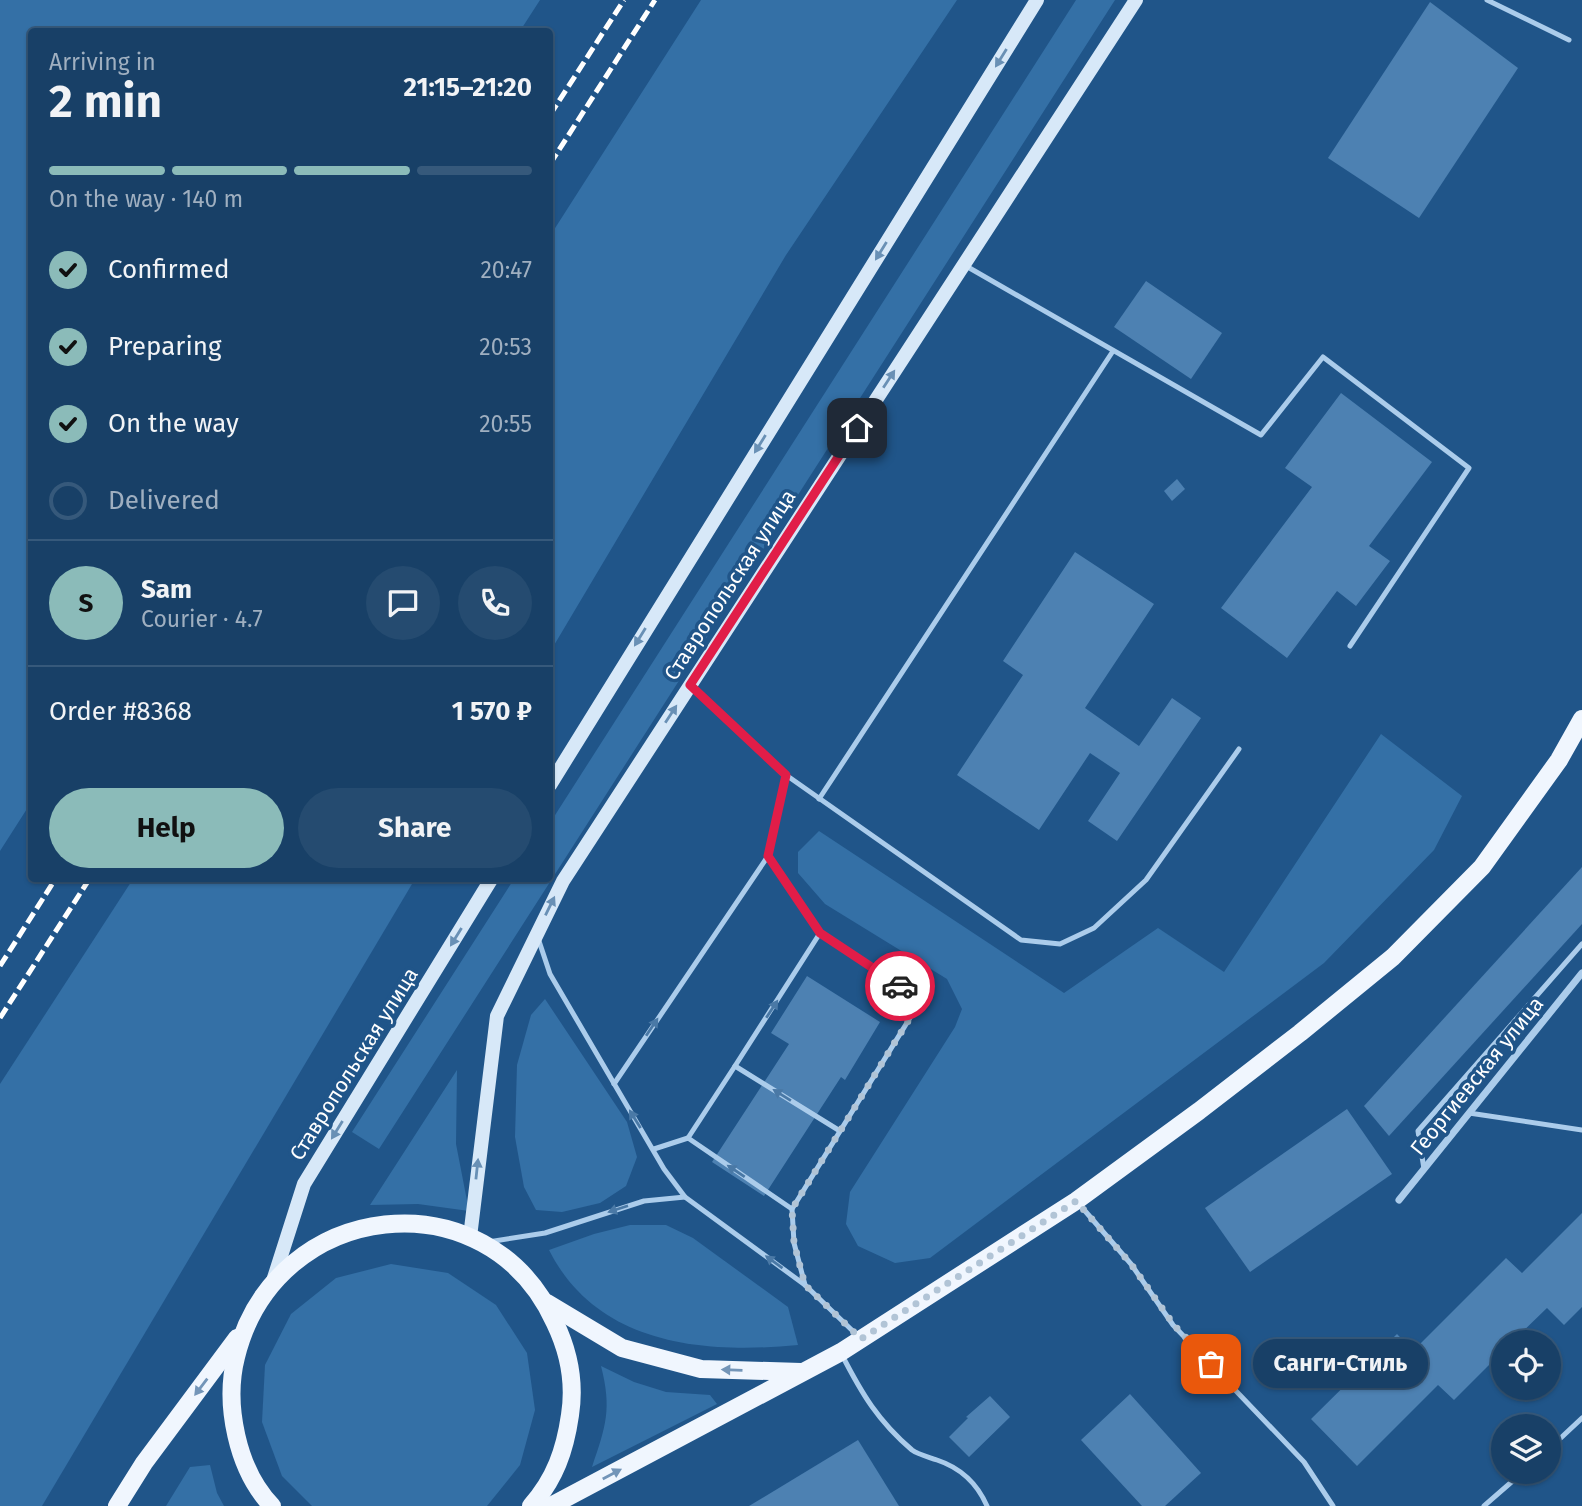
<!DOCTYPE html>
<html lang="en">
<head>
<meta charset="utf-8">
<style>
	:root { --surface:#184067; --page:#254b70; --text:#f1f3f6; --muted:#9fafc0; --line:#36597b; --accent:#8bbbb9 }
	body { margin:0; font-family:"Fira Sans",sans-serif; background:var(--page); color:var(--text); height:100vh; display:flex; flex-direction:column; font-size:26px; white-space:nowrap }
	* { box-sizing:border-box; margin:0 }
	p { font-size:23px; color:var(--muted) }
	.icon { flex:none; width:38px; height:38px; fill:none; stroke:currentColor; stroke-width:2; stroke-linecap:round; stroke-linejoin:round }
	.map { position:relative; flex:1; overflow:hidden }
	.drawer { position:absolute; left:28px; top:28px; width:525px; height:854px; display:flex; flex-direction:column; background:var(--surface); border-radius:7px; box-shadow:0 2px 5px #0004,0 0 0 2px var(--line) }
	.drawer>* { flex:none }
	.tools { position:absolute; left:1491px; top:1330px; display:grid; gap:14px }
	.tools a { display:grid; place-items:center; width:70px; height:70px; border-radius:50%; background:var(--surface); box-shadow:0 2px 5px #0004,0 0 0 2px var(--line); font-size:35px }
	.pin { position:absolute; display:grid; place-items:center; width:60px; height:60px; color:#fff; margin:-30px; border-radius:14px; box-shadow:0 4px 10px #0006 }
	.courier { position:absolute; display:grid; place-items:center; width:70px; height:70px; margin:-35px; border:5px solid #e11d48; border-radius:50%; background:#fff; color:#222; box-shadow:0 2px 9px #0007 }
	.bubble { position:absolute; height:49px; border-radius:24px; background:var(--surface); box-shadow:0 2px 5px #0004,0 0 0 2px var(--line); font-size:23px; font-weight:700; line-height:49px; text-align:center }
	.summary em { font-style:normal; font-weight:700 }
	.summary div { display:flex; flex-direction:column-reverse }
	.summary { display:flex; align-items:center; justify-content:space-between; height:119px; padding:0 21px }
	h1 { font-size:46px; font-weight:700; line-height:52px }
	.bar { display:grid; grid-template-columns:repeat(4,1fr); gap:10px 7px; align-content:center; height:84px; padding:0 21px }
	.bar i { height:9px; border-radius:5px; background:var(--line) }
	.bar .on { background:var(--accent) }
	.bar p { grid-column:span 4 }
	.line { display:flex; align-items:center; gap:18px; padding:0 21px; border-top:2px solid var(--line) }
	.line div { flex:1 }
	.round { display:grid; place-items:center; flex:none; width:74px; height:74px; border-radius:37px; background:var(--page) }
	ol { padding:0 21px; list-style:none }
	li { display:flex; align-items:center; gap:21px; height:77px }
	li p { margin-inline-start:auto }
	li .icon { padding:7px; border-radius:50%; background:var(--accent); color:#111; stroke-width:4 }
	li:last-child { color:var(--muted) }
	li i { width:38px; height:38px; border:4px solid var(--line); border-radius:50% }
	.action { display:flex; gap:14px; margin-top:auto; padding:14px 21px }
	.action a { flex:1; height:80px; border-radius:42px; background:var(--accent); color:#111; font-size:28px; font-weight:700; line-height:80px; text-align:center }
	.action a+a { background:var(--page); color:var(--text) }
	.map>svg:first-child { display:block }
	.green { fill:#3470a6 }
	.building { fill:#4d81b2 }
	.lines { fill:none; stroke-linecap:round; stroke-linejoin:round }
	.service { stroke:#abcceb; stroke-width:5 }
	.minor { stroke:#abcceb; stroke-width:7 }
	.secondary { stroke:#d7e8f8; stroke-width:14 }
	.primary { stroke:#f0f6fe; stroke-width:18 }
	.rail { stroke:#fff; stroke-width:5; stroke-dasharray:12 5; stroke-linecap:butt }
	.oneway { fill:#6990b5 }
	.oneway2 { fill:#4a79a6 }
	.oneway3 { fill:#7395b8 }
	.done { stroke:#b1c4d6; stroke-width:7; stroke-dasharray:0 12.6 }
	.route { stroke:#e11d48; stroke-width:9 }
	.labels { text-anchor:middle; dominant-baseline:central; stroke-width:7; stroke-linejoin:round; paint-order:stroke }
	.street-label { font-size:21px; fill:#fff; stroke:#205589 }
</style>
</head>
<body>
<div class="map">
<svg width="1582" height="1506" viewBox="0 0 1582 1506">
	<rect width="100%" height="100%" fill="#205589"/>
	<g class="green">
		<path d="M0,0H540L520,31L32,32V801L0,851Z"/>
		<path d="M701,0H957L786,255L550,652V236Z"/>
		<path d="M1076,0H1115L379,1149L352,1132L514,879L550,878V823Z"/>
		<path d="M1381,734L1462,796L1434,850L1324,963L930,1258L895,1263L858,1246L846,1224L850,1192L955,1027L962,1009L947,979L825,904L798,873V852L819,831L1064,993L1158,928L1224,972Z"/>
		<path d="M133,879H415L42,1506H0V1084Z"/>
		<path d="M545,999L627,1122L637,1157L626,1186L600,1203L562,1212L536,1210L524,1187L515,1137L517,1065L531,1015Z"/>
		<path d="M457,1070L456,1144L469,1211L418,1204L370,1205Z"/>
		<path d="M630,1225H666L693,1238L788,1307L798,1345C703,1354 597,1345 549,1250L594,1234Z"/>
		<path d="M391,1264L448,1273L496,1305L527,1353L535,1410L520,1465L487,1506H312L282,1476L262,1422L265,1365L291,1314L336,1278Z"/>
		<path d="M601,1366L634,1382L666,1392L710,1395L717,1404L592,1467C606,1426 612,1409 601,1366Z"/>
		<path d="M210,1465L217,1493L224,1506H166L190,1467Z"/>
	</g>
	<g class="building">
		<path d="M1430,2L1518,68L1419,218L1328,158Z"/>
		<path d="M1146,281L1222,333L1191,379L1114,327Z"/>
		<path d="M1341,393L1432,462L1369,546L1390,561L1356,606L1337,591L1287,658L1221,608L1312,487L1285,468Z"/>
		<path d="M1177,479L1185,489L1172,501L1164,491Z"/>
		<path d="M1075,552L1154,604L1085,708L1139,746L1172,698L1201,718L1117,841L1088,821L1120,773L1090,753L1039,830L957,775L1023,675L1003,661Z"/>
		<path d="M1582,867V924L1389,1136L1364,1106Z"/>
		<path d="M807,976L880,1022L845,1080L841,1077L764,1196L712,1162L789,1044L771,1033Z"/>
		<path d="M1347,1109L1392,1174L1250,1272L1205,1208Z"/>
		<path d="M1582,1213V1307L1564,1325L1547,1308L1512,1342H1503V1351L1454,1400L1438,1385L1357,1466L1311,1419L1397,1334L1413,1351L1506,1258L1522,1273Z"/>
		<path d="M1130,1394L1201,1473L1165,1506H1142L1081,1440Z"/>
		<path d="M990,1396L1010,1417L969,1457L949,1437L968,1418L966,1417Z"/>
		<path d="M858,1440L899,1506H749Z"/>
	</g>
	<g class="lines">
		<g class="service">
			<path d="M1487,0L1569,40"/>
			<path d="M966,266L1261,435L1323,357L1469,468L1350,646"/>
			<path d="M692,688L786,775L1021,940L1060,944L1094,928L1146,880L1239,749"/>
			<path d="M786,775L768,856L820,933L921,1000L792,1209L794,1243L805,1285"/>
			<path d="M819,799L1113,351"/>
			<path d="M538,938L550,974L664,1169L685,1197L805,1285L859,1337"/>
			<path d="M735,1066L820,933"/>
			<path d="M614,1084L768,856"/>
			<path d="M1469,1113L1582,1130"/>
			<path d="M688,1138L735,1066L840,1131"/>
			<path d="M654,1149L688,1138L792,1209"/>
			<path d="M1424,1169L1418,1131L1582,944"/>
			<path d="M1079,1204L1131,1264L1173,1325L1304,1462L1333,1506"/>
			<path d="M488,1242L545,1233L644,1201L685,1197"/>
			<path d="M842,1355C862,1394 878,1421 912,1450C919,1455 929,1457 937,1460C961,1468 977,1483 987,1506"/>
			<path d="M1549,1449L1582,1418"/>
			<path d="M1484,1506L1523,1472"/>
		</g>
		<path class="minor" d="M1399,1200L1582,973"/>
		<g class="secondary">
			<path d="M550,785L1037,0"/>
			<path d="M470,1237L497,1016L563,881L1136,0"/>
			<path d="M273,1281L304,1184L492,878"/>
		</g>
		<g class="primary">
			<path d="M547,1303L622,1348L701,1369L801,1372"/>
			<path d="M117,1506L144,1463L237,1338"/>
			<path d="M272,1506C237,1470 224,1404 236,1357C275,1198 488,1174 555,1323C569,1352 575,1383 570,1415C565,1450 555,1479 531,1506"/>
			<path d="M551,1506L841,1352L1076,1201L1199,1111L1300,1033L1393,957L1482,867L1559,760L1582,719"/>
		</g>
		<g class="rail">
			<path d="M550,115L624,0"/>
			<path d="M550,164L655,0"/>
			<path d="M0,966L56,878"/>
			<path d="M0,1018L90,878"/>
		</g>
	</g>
	<defs><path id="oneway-solid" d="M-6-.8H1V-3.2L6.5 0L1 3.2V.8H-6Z" transform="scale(1.75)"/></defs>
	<g class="oneway">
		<use href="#oneway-solid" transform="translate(1001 58) rotate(122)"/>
		<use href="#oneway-solid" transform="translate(881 251) rotate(122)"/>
		<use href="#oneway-solid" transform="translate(889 379) rotate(-57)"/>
		<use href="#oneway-solid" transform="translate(760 444) rotate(122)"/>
		<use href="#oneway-solid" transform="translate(640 637) rotate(122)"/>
		<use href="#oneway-solid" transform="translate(671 714) rotate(-57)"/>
		<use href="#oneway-solid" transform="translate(550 906) rotate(-64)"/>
		<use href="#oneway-solid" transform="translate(456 937) rotate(122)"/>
		<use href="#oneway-solid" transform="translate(337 1130) rotate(122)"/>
		<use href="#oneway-solid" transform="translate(477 1169) rotate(-84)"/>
	</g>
	<g class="oneway2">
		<use href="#oneway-solid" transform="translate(772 1009) rotate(-57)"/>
		<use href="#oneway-solid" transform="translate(652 1027) rotate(-56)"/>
		<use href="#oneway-solid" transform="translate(782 1095) rotate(-148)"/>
		<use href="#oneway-solid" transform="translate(635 1119) rotate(-122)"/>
		<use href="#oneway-solid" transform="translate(736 1171) rotate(-146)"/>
		<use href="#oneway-solid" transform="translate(618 1209) rotate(162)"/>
		<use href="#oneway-solid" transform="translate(774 1262) rotate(-144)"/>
	</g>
	<g class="oneway3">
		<use href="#oneway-solid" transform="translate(732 1370) rotate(-178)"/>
		<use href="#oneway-solid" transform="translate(201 1387) rotate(127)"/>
		<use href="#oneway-solid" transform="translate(612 1474) rotate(-28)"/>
	</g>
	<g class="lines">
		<path class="done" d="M900,986L921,1000L792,1209L794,1243L805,1285L861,1339L1076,1201L1131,1264L1174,1325L1211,1364"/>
		<path class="route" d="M857,428L690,685L786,775L768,856L820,933L900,986"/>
	</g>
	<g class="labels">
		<g class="street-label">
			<text transform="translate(730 585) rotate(-57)">Ставропольская улица</text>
			<text transform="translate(354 1064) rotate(-58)">Ставропольская улица</text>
			<text transform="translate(1477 1076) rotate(-51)">Георгиевская улица</text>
		</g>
	</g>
</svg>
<div class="tools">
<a><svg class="icon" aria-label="locate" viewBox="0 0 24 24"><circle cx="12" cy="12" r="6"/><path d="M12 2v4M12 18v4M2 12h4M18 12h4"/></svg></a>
<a><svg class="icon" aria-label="layers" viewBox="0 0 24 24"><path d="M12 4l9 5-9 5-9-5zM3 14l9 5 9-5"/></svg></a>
</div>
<div class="pin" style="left:1211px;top:1364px;background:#ea580c"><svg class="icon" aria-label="bag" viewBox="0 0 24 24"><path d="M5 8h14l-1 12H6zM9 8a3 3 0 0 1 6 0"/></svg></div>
<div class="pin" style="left:857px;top:428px;background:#1f2937"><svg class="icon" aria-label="home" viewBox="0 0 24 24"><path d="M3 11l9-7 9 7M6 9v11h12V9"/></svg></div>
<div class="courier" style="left:900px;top:986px"><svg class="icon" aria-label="car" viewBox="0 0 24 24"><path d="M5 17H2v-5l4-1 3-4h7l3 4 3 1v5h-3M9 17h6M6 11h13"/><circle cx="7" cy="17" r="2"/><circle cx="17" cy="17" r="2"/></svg></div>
<div class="bubble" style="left:1253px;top:1339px;width:175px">Санги-Стиль</div>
<section class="drawer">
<div class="summary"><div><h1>2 min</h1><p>Arriving in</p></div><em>21:15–21:20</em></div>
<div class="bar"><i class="on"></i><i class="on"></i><i class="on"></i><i></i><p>On the way · 140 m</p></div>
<ol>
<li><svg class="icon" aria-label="check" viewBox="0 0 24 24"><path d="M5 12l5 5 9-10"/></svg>Confirmed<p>20:47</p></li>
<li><svg class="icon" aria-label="check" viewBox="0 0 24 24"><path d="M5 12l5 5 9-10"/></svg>Preparing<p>20:53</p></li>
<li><svg class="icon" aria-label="check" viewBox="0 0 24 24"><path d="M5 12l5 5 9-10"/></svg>On the way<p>20:55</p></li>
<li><i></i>Delivered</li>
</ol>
<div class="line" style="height:126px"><b class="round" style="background:var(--accent);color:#111">S</b><div><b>Sam</b><p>Courier · 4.7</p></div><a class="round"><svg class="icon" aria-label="chat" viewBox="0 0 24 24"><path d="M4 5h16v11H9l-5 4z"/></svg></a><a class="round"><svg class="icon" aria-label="phone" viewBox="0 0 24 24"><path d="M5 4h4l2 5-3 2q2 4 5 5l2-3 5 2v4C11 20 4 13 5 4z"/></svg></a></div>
<div class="line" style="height:91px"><div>Order #8368</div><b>1 570 ₽</b></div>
<div class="action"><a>Help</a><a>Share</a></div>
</section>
</div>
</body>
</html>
